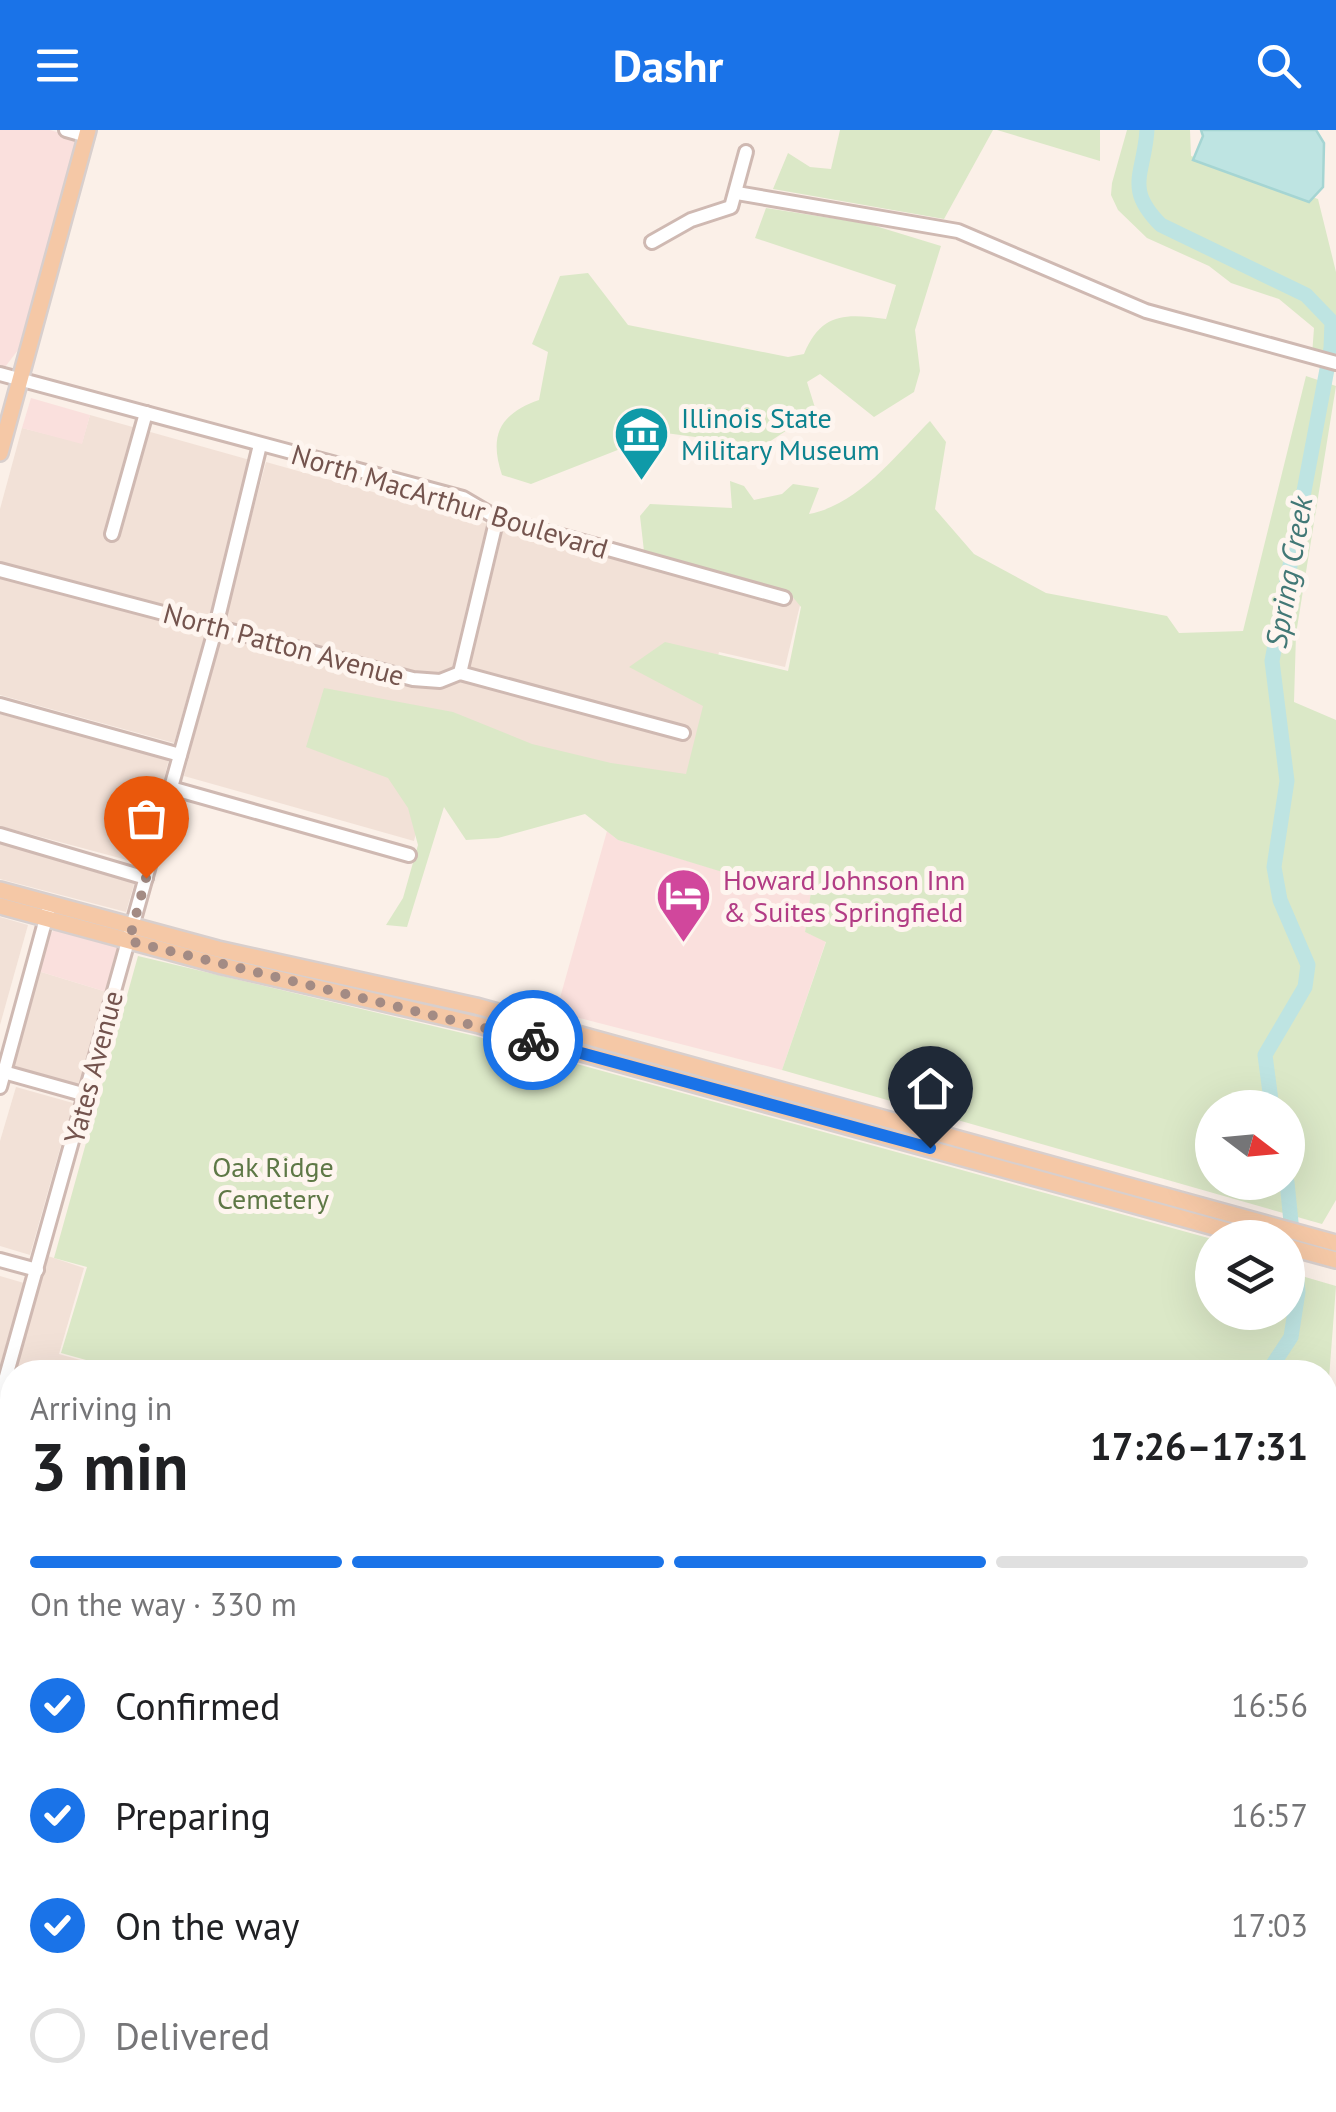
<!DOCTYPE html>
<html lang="en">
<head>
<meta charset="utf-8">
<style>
	:root { --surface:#fff; --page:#f2f2f2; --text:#202124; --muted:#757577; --line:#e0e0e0; --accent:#1a73e8 }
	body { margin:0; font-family:"PT Sans",sans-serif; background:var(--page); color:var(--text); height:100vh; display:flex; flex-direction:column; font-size:38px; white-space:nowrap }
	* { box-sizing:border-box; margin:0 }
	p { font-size:32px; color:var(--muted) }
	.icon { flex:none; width:55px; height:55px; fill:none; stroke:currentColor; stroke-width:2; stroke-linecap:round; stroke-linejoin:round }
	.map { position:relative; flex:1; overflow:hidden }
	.side { position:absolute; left:0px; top:1230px; width:1338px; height:752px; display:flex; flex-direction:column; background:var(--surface); border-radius:40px 40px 0 0; box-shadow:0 10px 40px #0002 }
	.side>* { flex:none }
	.needle { width:65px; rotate:106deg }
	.fabs { position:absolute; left:1195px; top:960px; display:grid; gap:20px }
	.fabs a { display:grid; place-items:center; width:110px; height:110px; border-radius:50%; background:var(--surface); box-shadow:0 10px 40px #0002; font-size:50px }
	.pin { position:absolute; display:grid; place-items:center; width:85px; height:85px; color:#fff; margin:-102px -42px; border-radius:50% 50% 50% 0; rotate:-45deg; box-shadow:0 0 10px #0007 }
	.pin .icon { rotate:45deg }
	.courier { position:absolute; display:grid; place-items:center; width:100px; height:100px; margin:-50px; border:8px solid #1a73e8; border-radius:50%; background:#fff; color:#222; box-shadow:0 2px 12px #0007 }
	.head em { font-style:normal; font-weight:700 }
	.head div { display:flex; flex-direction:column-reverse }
	.head { display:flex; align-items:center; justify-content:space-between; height:170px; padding:0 30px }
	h1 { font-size:65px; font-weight:700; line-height:75px }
	.bar { display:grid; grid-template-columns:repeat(4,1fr); gap:15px 10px; align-content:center; height:120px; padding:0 30px }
	.bar i { height:12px; border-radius:8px; background:var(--line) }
	.bar .active { background:var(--accent) }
	.bar p { grid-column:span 4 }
	ol { padding:0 30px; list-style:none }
	li { display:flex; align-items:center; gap:30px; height:110px }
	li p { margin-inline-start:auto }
	li .icon { padding:10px; border-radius:50%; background:var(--accent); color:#fff; stroke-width:4 }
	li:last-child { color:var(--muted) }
	li i { width:55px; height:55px; border:5px solid var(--line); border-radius:50% }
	header { display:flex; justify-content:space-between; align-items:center; height:130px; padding:0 30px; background:var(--accent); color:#fff; font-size:45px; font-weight:700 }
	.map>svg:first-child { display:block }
	.residential { fill:#f2e1d7 }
	.commercial { fill:#fae0dd }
	.green { fill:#dbe8c7; fill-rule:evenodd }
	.water { fill:#bee4e2; stroke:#a5d5d3; stroke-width:2.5 }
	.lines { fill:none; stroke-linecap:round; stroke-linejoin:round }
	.river { stroke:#bee4e2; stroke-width:15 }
	.minor-casing { stroke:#cfb9b2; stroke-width:18 }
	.major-casing { stroke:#d8cfcd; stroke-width:20 }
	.minor { stroke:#fff; stroke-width:12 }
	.major { stroke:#f5c8a6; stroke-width:15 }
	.done { stroke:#a38b84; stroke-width:10; stroke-dasharray:0 18 }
	.route { stroke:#1a73e8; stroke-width:12 }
	.labels { text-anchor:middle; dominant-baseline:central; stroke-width:10; stroke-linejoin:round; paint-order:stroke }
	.culture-label { font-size:28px; fill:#0d838f; stroke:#fef5ef; text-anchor:start }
	.street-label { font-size:28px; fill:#74544e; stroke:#fef5ef }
	.hotel-label { font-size:28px; fill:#b23c85; stroke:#fef5ef; text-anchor:start }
	.park-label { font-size:28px; fill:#5e7846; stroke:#fef5ef }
	.water-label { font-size:30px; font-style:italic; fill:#427876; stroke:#fef5ef }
</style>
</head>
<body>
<header><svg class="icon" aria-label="menu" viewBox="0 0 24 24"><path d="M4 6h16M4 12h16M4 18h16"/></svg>Dashr<svg class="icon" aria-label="search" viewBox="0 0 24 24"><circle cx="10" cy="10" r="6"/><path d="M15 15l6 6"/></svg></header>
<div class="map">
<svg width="1336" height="1982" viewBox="0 0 1336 1982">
	<rect width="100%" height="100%" fill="#fbf0e8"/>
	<g class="residential">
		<path d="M90,285L250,330L214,490L0,435V379L22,298L82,313Z"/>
		<path d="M266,332L491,395L458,537L439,547L417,544L227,493L224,490Z"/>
		<path d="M506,382L803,463L785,537L719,522L684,657L430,647L414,711L184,646L221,502L432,556L461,551Z"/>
		<path d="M0,448L206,502L174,613L0,565Z"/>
		<path d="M0,584L169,629L142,734L0,696Z"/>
		<path d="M0,714L135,751L126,782L0,749Z"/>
		<path d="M0,787L28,795L0,895Z"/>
		<path d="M38,841L110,863L83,960L11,939Z"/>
		<path d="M16,957L73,973L30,1125L0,1116V1011Z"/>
		<path d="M48,1126L84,1138L59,1224L123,1242H14Z"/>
		<path d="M0,1146L24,1153L0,1236Z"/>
		<path d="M0,1308L12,1312V1458L0,1454Z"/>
		<path d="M0,1485L12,1488V1632L0,1629Z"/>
		<path d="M0,1658L12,1661V1807L0,1804Z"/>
	</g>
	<g class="commercial">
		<path d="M0,0H50L67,5L76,13L18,220L5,237L0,236Z"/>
		<path d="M31,268L90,285L82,314L22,298Z"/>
		<path d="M607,701L618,710L781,759L789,745L813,748L805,802L826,811L782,940L556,882Z"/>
		<path d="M56,797L116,814L119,823L110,863L38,841L47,809Z"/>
	</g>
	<g class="green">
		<path d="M840,0H993L944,89L773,59L788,23L810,37L831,39Z"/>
		<path d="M997,0H1100V31Z"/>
		<path d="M1127,0H1190L1191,26L1318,69L1336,142V231L1312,225L1314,198L1279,169L1231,153L1209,136L1147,108L1118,80L1111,65L1112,53Z"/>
		<path d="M766,78L869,94L941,116L915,200L920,241L914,262L874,287L820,244L807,252L816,281L763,316L643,300L638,312L531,354L502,345C489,306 499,284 539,270L548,222L532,214L560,146L588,143L628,195L788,227L804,224C822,181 847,184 886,189L896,155L755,108Z"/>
		<path d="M1306,246L1336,256L1296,504L1294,572L1336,590V1070L1322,1094L782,940L826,812L805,802L813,748L789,745L781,760L618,710L585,684L498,708L466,710L444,677L407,797L386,795L403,768L418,715L408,678L388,648L306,617L324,558L453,582L532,614L611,633L686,644L703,576L629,537L665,512L788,541L801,477L787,460L704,441L686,449L646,439L640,386L650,374L732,378L730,351L744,356L754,370L782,364L793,354L819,358L809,384C858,375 896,325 930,291L946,312L935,379L974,424L1046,463L1167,486L1179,503L1243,501ZM1212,978H1288V1052H1212Z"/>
		<path d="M138,826L475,906L1212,1109V1182H1288V1142L1336,1156L1327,1275L1336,1293V1982L0,1980V1902L12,1906V1970H1325V1242H129L61,1223L87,1137L54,1128Z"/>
	</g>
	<g class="water">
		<path d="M1201,0H1316L1324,13L1323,57L1309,72L1193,30L1203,6Z"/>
		<path d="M1325,1387L1336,1395V1565L1325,1570Z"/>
	</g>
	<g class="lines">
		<g class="river">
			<path d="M1147,0C1144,45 1124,58 1161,95L1306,165L1332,192L1331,218L1272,531L1287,651L1274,737L1280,770L1308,835L1305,857L1265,925L1272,978"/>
			<path d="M1268,1242L1291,1207L1298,1162L1287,1052"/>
			<path d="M1325,1642L1336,1641"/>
		</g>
		<defs>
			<g id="minor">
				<path d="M66,0L87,6"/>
				<path d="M737,63L958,101L1146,181L1336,233"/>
				<path d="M652,112L691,90L731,77L746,22"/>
				<path d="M0,244L463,368L497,388L784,468"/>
				<path d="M112,404L146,283"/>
				<path d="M0,440L413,549L440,551L460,543L683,603"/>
				<path d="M460,543L497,388"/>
				<path d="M0,575L180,625"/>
				<path d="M171,658L409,725"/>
				<path d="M0,705L146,748"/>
				<path d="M0,941L86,965"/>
				<path d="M0,957L48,781"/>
				<path d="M0,1130L37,1140"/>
				<path d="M0,1268L214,504L260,315"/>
				<path d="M0,1292L12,1295"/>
				<path d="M0,1469L12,1473"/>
				<path d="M0,1641L12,1645"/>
				<path d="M0,1813L12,1817"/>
				<path d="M0,1827L12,1831"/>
			</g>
			<g id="major">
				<path d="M0,323L88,0"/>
				<path d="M0,760L218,819L476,876L1336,1113"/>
				<path d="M0,776L222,836L479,895L1254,1108"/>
				<path d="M1288,1117L1336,1130"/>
			</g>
		</defs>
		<use href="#minor" class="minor-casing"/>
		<use href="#major" class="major-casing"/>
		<use href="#minor" class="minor"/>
		<use href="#major" class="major"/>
	</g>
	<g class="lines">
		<path class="done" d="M146,748L129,811L533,910"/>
		<path class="route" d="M533,910L930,1018"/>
	</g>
	<defs>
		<symbol id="museum-pin" viewBox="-11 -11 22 30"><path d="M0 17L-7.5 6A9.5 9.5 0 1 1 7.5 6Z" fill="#0f9aa8" stroke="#fef5ef"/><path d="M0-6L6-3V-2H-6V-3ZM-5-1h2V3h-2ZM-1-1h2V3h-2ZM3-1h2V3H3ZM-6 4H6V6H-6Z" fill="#fff"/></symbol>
		<symbol id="hotel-pin" viewBox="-11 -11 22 30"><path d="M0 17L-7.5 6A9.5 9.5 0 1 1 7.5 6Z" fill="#d1479c" stroke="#fef5ef"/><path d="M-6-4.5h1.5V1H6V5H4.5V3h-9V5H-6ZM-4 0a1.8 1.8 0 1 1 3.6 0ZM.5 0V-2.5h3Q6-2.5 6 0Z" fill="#fff"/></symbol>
	</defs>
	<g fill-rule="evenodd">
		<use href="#museum-pin" x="610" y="272" width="63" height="86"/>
		<use href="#hotel-pin" x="652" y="734" width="63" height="86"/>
	</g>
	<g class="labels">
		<g class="culture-label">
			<text x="681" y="287">Illinois State<tspan x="681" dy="32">Military Museum</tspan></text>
		</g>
		<g class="street-label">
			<text transform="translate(450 371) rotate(17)">North MacArthur Boulevard</text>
			<text transform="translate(284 514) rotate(15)">North Patton Avenue</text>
			<text transform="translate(93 937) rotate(-75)">Yates Avenue</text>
		</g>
		<g class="hotel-label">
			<text x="723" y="749">Howard Johnson Inn<tspan x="723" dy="32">&amp; Suites Springfield</tspan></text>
		</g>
		<g class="park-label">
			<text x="273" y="1036">Oak Ridge<tspan x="273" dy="32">Cemetery</tspan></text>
		</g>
		<g class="water-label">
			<text transform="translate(1288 442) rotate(-80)">Spring Creek</text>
		</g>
	</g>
</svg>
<div class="fabs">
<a><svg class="needle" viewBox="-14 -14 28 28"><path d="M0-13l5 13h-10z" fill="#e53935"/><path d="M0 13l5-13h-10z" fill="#757577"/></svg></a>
<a><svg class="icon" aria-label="layers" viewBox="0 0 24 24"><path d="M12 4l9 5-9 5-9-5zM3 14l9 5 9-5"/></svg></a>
</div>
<div class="pin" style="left:146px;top:748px;background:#ea580c"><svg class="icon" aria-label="bag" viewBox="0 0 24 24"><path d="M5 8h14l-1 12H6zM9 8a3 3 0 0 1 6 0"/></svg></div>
<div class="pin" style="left:930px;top:1018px;background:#1f2937"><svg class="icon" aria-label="home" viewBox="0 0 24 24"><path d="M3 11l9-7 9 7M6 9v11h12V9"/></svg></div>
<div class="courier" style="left:533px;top:910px"><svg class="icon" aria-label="bike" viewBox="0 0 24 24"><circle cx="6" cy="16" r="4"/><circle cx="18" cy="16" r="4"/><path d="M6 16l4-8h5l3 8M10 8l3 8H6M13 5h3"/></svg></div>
<section class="side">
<div class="head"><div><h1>3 min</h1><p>Arriving in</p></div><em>17:26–17:31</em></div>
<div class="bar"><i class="active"></i><i class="active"></i><i class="active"></i><i></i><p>On the way · 330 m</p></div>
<ol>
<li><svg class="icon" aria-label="check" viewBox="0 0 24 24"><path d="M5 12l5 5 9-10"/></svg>Confirmed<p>16:56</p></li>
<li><svg class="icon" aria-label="check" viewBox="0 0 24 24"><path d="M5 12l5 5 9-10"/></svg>Preparing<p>16:57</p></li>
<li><svg class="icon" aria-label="check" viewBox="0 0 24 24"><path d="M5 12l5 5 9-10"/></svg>On the way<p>17:03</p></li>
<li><i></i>Delivered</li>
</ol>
</section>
</div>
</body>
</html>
